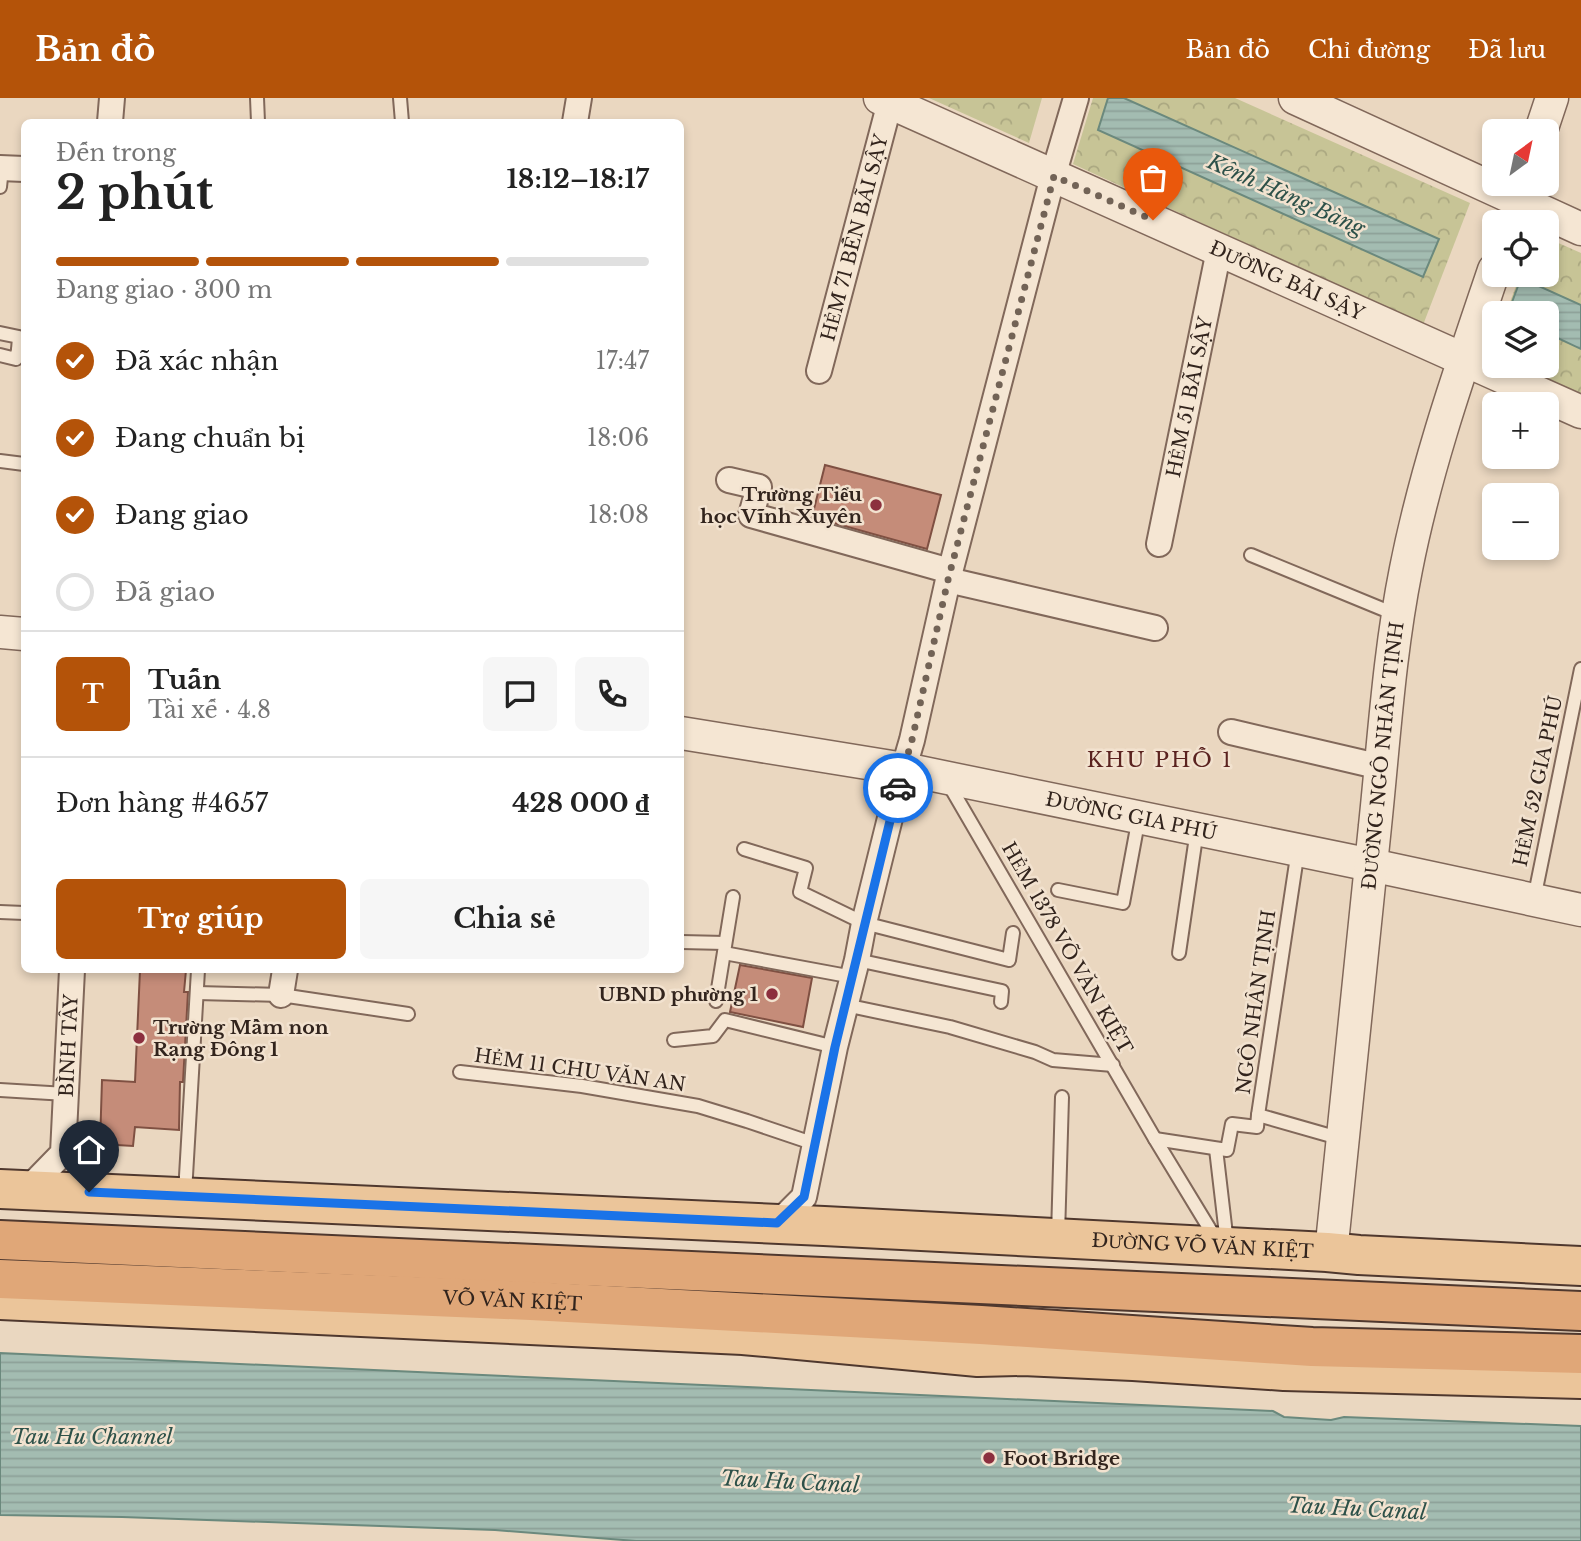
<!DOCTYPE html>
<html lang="vi">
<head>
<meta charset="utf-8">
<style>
	:root { --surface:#fff; --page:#f6f6f6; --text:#222; --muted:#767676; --line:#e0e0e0; --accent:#b45309 }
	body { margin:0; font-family:"Libre Baskerville",serif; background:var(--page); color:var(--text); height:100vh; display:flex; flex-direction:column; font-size:26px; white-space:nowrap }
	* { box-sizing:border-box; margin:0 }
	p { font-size:23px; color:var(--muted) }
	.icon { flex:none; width:38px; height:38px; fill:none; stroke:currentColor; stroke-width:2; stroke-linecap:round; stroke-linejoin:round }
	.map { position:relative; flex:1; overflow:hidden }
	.side { position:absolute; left:21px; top:21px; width:663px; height:854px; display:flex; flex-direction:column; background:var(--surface); border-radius:10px; box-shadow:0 4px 10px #0003 }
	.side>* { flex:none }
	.needle { width:46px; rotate:33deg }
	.fabs { position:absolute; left:1482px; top:21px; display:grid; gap:14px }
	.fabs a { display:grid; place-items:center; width:77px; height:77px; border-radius:10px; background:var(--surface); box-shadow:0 4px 10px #0003; font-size:35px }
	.pin { position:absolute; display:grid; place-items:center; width:60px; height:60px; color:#fff; margin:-72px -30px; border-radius:50% 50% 50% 0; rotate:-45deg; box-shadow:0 0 7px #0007 }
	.pin .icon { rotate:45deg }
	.courier { position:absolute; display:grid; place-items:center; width:70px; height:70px; margin:-35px; border:5px solid #1a73e8; border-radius:50%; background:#fff; color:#222; box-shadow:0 2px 9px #0007 }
	.overview em { font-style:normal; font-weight:700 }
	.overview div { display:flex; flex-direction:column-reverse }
	.overview { display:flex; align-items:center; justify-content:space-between; height:119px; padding:0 35px }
	h1 { font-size:46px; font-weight:700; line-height:52px }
	.bar { display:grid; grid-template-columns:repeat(4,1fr); gap:10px 7px; align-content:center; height:84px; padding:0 35px }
	.bar i { height:9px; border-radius:5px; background:var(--line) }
	.bar .on { background:var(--accent) }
	.bar p { grid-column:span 4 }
	.line { display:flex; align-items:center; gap:18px; padding:0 35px; border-top:2px solid var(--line) }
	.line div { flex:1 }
	.round { display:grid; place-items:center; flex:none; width:74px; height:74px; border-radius:10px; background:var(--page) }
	ol { padding:0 35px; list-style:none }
	li { display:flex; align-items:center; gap:21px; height:77px }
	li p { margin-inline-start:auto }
	li .icon { padding:7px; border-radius:50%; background:var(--accent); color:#fff; stroke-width:4 }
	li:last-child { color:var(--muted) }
	li i { width:38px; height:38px; border:4px solid var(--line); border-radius:50% }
	.primary-button { display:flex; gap:14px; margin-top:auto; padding:14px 35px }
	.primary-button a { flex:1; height:80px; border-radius:10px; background:var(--accent); color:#fff; font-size:28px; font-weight:700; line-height:80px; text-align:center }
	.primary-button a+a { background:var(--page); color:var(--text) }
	header { display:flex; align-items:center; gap:42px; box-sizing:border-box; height:98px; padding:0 35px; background:var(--accent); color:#fff }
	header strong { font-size:33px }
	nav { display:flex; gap:38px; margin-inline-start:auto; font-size:24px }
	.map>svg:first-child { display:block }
	.forest { fill:url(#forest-crowns) }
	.water { fill:url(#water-rules); stroke:#6b897d; stroke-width:2 }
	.building { fill:#c58c79; stroke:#7f5042; stroke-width:2 }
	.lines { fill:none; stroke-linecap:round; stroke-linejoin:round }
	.service-casing { stroke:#81685a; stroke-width:16 }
	.minor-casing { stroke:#81685a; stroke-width:28 }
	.tertiary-casing { stroke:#81685a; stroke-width:35 }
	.primary-casing { stroke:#4f382e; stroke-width:42 }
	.trunk-casing { stroke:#4f382e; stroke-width:42 }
	.service { stroke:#f5e6d3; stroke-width:12 }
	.minor { stroke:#f5e6d3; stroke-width:24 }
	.tertiary { stroke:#f5e6d3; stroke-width:32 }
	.primary { stroke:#ebc59a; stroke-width:38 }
	.trunk { stroke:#e0a778; stroke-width:38 }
	.done { stroke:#726356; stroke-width:7; stroke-dasharray:0 12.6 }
	.route { stroke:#1a73e8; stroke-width:9 }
	.poi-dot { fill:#8c2f3e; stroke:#f2e2cf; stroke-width:2.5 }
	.labels { text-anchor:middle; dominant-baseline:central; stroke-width:5; stroke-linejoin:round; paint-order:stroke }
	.street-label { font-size:19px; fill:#32241d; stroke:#f2e2cf }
	.poi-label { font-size:19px; font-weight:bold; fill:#32241d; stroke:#f2e2cf; text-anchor:end }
	.water-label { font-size:21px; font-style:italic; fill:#2d5149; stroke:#f2e2cf }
	.neighbourhood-label { font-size:21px; letter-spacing:2px; fill:#5b2320; stroke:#f2e2cf }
</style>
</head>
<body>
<header>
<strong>Bản đồ</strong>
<nav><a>Bản đồ</a><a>Chỉ đường</a><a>Đã lưu</a></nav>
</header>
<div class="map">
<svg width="1581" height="1443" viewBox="0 0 1581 1443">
	<defs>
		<pattern id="forest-crowns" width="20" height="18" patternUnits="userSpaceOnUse" patternTransform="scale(1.75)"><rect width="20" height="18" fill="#c7c496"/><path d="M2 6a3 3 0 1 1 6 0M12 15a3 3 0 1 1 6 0" fill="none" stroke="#aba881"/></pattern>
		<pattern id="water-rules" width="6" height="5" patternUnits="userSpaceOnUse" patternTransform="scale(1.75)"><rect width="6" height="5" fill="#a3bcb1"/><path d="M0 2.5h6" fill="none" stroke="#8da198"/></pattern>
	</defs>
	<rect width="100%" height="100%" fill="#ead7c0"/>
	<g class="forest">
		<path d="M929,0H1042L1029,45Z"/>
		<path d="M1093,0H1235L1470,105L1423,227L1073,66Z"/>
		<path d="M1547,140L1581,155V300L1512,268H1547V215H1506L1520,177H1547Z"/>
	</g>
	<g class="water">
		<path d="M1108,0H1124L1439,141L1423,179L1098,32Z"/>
		<path d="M1521,180L1581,207V251L1547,235V215H1508Z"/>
		<path d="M0,1255L1273,1313L1284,1319L1331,1322L1344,1319L1581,1328V1443H636L495,1432L122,1419L0,1417Z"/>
	</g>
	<g class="building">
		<path d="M825,367L941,397L927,451L812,419Z"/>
		<path d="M740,867L812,880L803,929L730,914Z"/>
		<path d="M140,872H186L184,894H188L183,984H180L179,1032L135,1029L133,1048L100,1046L102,982L135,984Z"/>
	</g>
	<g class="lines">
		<defs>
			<g id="service">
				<path d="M257,0L258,24"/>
				<path d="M400,0L402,24"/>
				<path d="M0,89L2,70"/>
				<path d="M0,235L19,239L18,252"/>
				<path d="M0,257L16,261L18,252L24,253"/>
				<path d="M0,363L24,366"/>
				<path d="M1251,457L1397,517"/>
				<path d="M948,685L1155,1041L1217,1143"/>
				<path d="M744,751L806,770L800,794L864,825L1009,862L1013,835"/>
				<path d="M1298,752L1258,1017L1342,1041"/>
				<path d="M1058,792L1123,805L1139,719"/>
				<path d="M1534,801L1581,571"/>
				<path d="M0,814L24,815"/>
				<path d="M681,844L725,845"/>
				<path d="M724,855L853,879"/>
				<path d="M1179,855L1197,732"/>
				<path d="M857,862L1002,893L1001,904"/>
				<path d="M197,895L281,897L408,916"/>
				<path d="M716,903L733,799"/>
				<path d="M845,907L950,929L1035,954L1053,962L1113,967"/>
				<path d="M674,942L713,938L725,922L835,949"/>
				<path d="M460,974L582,988L698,1008L747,1023L815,1046"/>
				<path d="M0,992L66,996"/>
				<path d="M1155,1041L1227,1052L1232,1026L1257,1029L1258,1017"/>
				<path d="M1216,1051L1227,1145"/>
				<path d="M185,1095L198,872"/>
				<path d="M1058,1137L1062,999"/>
			</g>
			<g id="minor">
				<path d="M110,24L112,0"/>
				<path d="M575,24L579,0"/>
				<path d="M0,70L24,71"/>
				<path id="s1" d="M819,273L890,4"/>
				<path d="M729,382L759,389L751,417L950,473"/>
				<path id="s2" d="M1159,446L1219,152"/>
				<path d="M948,482L1155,530"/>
				<path d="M1231,634L1381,669"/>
				<path d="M281,897L285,872"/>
				<path id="s3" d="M27,1092L63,1055L72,872"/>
				<path d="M777,1126L804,1099L835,949L857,862L864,825L895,700L912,642L948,482L1053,78L1076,0"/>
			</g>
			<g id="tertiary">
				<path id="s4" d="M880,0L1581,314"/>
				<path d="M1295,0L1581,131"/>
				<path d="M1541,33L1552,0"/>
				<path d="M0,534L24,536"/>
				<path id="s5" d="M681,635L904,671L1371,767L1581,812"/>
				<path id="s6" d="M1331,1155C1345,1012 1360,870 1375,728C1384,642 1389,556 1406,471C1426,369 1461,270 1494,172"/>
			</g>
			<g id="primary">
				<path id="s7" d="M0,1091L824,1128L1327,1154L1359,1157L1581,1168"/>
				<path d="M0,1202L743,1237L978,1259L1023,1258L1133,1263L1284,1273L1581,1281"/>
			</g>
			<g id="trunk">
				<path d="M0,1142L1581,1213"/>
				<path id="s8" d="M0,1181L531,1203L981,1227L1312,1249L1581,1256"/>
			</g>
		</defs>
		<use href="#service" class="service-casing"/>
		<use href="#minor" class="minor-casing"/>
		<use href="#tertiary" class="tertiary-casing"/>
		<use href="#primary" class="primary-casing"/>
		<use href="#trunk" class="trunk-casing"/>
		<use href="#service" class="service"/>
		<use href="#minor" class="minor"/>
		<use href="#tertiary" class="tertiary"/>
		<use href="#primary" class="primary"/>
		<use href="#trunk" class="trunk"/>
	</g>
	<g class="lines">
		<path class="done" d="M898,690L912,642L948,482L1054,78L1153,122"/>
		<path class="route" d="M89,1094L777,1125L804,1099L835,949L898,690"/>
	</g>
	<g class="poi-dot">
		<circle cx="876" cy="407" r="7"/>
		<circle cx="772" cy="896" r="7"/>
		<circle cx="139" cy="940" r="7"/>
		<circle cx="989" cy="1360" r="7"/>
	</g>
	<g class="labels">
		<g class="street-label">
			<text stroke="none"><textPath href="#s1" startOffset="138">HẺM 71 BẾN BÃI SẬY</textPath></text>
			<text stroke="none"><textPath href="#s4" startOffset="446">ĐƯỜNG BÃI SẬY</textPath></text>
			<text stroke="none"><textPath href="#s2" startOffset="150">HẺM 51 BÃI SẬY</textPath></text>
			<text stroke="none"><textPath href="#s6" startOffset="500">ĐƯỜNG NGÔ NHÂN TỊNH</textPath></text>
			<text transform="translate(1538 683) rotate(-78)">HẺM 52 GIA PHÚ</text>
			<text stroke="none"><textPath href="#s5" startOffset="458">ĐƯỜNG GIA PHÚ</textPath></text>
			<text transform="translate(1067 850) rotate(60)">HẺM 1378 VÕ VĂN KIỆT</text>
			<text transform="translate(1256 904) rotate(-82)">NGÔ NHÂN TỊNH</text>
			<text stroke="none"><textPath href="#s3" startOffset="159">BÌNH TÂY</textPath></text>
			<text transform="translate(580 972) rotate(8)">HẺM 11 CHU VĂN AN</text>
			<text stroke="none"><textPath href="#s7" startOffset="1204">ĐƯỜNG VÕ VĂN KIỆT</textPath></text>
			<text stroke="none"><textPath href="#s8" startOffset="513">VÕ VĂN KIỆT</textPath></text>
		</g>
		<g class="poi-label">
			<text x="862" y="396">Trường Tiểu<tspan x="862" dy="22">học Vĩnh Xuyên</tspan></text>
			<text x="758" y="896">UBND phường 1</text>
			<text x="153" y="929" text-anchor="start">Trường Mầm non<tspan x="153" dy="22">Rạng Đông 1</tspan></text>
			<text x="1003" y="1360" text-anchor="start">Foot Bridge</text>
		</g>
		<g class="water-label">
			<text transform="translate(1286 97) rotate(24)">Kênh Hàng Bàng</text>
			<text x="92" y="1339">Tau Hu Channel</text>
			<text transform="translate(790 1384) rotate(3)">Tau Hu Canal</text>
			<text transform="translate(1357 1411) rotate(3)">Tau Hu Canal</text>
		</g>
		<g class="neighbourhood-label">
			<text x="1160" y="662">KHU PHỐ 1</text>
		</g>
	</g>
</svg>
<div class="fabs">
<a><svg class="needle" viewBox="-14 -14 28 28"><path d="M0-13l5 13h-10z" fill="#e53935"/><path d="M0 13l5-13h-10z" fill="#767676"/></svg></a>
<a><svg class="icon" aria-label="locate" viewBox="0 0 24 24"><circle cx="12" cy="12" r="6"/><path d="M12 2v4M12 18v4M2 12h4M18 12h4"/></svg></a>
<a><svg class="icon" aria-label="layers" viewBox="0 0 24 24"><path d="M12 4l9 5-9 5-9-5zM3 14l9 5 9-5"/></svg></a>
<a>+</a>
<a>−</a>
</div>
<div class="pin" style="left:1153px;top:122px;background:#ea580c"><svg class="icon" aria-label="bag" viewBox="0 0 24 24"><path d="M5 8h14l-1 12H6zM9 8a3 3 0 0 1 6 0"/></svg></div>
<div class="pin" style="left:89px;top:1094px;background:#1f2937"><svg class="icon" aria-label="home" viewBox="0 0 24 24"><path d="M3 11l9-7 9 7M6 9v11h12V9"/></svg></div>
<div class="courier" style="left:898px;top:690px"><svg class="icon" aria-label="car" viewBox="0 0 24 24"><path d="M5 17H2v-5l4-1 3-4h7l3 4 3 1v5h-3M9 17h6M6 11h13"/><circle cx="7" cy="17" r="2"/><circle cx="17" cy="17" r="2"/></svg></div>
<section class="side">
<div class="overview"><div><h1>2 phút</h1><p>Đến trong</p></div><em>18:12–18:17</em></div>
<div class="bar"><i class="on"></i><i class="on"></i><i class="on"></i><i></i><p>Đang giao · 300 m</p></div>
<ol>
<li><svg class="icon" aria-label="check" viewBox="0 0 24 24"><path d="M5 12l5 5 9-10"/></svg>Đã xác nhận<p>17:47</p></li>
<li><svg class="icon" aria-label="check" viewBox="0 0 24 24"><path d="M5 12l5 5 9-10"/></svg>Đang chuẩn bị<p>18:06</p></li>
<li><svg class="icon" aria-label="check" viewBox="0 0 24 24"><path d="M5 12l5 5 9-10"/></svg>Đang giao<p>18:08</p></li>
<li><i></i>Đã giao</li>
</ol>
<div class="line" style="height:126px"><b class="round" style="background:var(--accent);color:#fff">T</b><div><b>Tuấn</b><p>Tài xế · 4.8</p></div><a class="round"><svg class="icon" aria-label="chat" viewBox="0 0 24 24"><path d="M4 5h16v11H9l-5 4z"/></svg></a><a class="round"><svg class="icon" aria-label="phone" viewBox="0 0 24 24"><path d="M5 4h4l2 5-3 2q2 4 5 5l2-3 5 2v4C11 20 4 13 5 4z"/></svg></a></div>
<div class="line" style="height:91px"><div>Đơn hàng #4657</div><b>428 000 ₫</b></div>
<div class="primary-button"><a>Trợ giúp</a><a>Chia sẻ</a></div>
</section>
</div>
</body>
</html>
